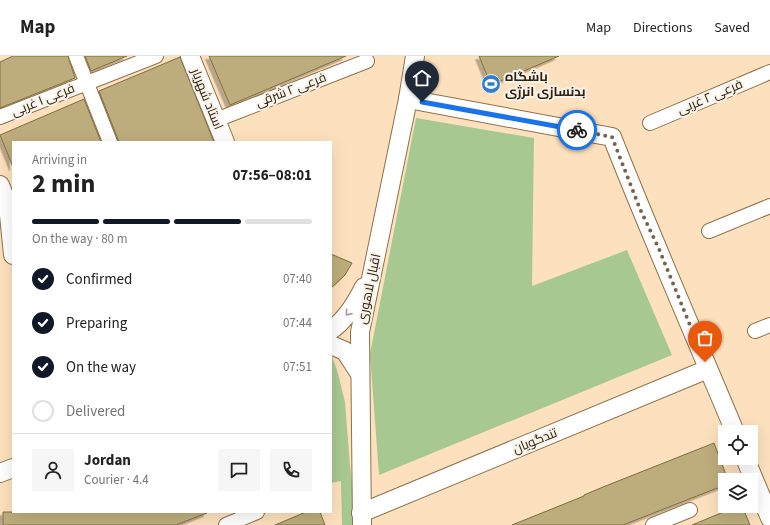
<!DOCTYPE html>
<html lang="en">
<head>
<meta charset="utf-8">
<style>
	:root { --surface:#fff; --page:#f6f6f6; --text:#222; --muted:#767676; --line:#e0e0e0; --accent:#111827 }
	body { margin:0; font-family:"Source Sans 3",Cairo,sans-serif; background:var(--page); color:var(--text); height:100vh; display:flex; flex-direction:column; font-size:15px; white-space:nowrap }
	* { box-sizing:border-box; margin:0 }
	p { font-size:13px; color:var(--muted) }
	.icon { flex:none; width:22px; height:22px; fill:none; stroke:currentColor; stroke-width:2; stroke-linecap:round; stroke-linejoin:round }
	.map { position:relative; flex:1; overflow:hidden }
	.side { position:absolute; left:12px; top:85px; width:320px; height:372px; display:flex; flex-direction:column; background:var(--surface); border-radius:0px; box-shadow:0 4px 16px #0002 }
	.side>* { flex:none }
	.tools { position:absolute; left:718px; top:369px; display:grid; gap:8px }
	.tools a { display:grid; place-items:center; width:40px; height:40px; border-radius:0px; background:var(--surface); box-shadow:0 4px 16px #0002; font-size:20px }
	.pin { position:absolute; display:grid; place-items:center; width:34px; height:34px; color:#fff; margin:-41px -17px; border-radius:50% 50% 50% 0; rotate:-45deg; box-shadow:0 0 4px #0007 }
	.pin .icon { rotate:45deg }
	.courier { position:absolute; display:grid; place-items:center; width:40px; height:40px; margin:-20px; border:3px solid #1a73e8; border-radius:50%; background:#fff; color:#222; box-shadow:0 1px 5px #0007 }
	.summary em { font-style:normal; font-weight:700 }
	.summary div { display:flex; flex-direction:column-reverse }
	.summary { display:flex; align-items:center; justify-content:space-between; height:68px; padding:0 20px }
	h1 { font-size:26px; font-weight:700; line-height:30px }
	.bar { display:grid; grid-template-columns:repeat(4,1fr); gap:6px 4px; align-content:center; height:48px; padding:0 20px }
	.bar i { height:5px; border-radius:3px; background:var(--line) }
	.bar .on { background:var(--accent) }
	.bar p { grid-column:span 4 }
	.line { display:flex; align-items:center; gap:10px; padding:0 20px; border-top:1px solid var(--line) }
	.line div { flex:1 }
	.round { display:grid; place-items:center; flex:none; width:42px; height:42px; border-radius:0px; background:var(--page) }
	ol { padding:0 20px; list-style:none }
	li { display:flex; align-items:center; gap:12px; height:44px }
	li p { margin-inline-start:auto }
	li .icon { padding:4px; border-radius:50%; background:var(--accent); color:#fff; stroke-width:4 }
	li:last-child { color:var(--muted) }
	li i { width:22px; height:22px; border:2px solid var(--line); border-radius:50% }
	header { display:flex; align-items:center; gap:24px; box-sizing:border-box; height:56px; padding:0 20px; background:var(--surface); border-bottom:1px solid var(--line) }
	header strong { font-size:19px }
	nav { display:flex; gap:22px; margin-inline-start:auto; font-size:14px }
	.map>svg:first-child { display:block }
	.green { fill:#a8c892 }
	.building { fill:#bdad7b; stroke:#7d6e3e; filter:url(#shadow) }
	.lines { fill:none; stroke-linecap:round; stroke-linejoin:round }
	.minor-casing { stroke:#907047; stroke-width:16 }
	.tertiary-casing { stroke:#907047; stroke-width:20 }
	.minor { stroke:#fff; stroke-width:14 }
	.tertiary { stroke:#fff; stroke-width:18 }
	.oneway { stroke:#a19b93 }
	.done { stroke:#76644d; stroke-width:4; stroke-dasharray:0 7.2 }
	.route { stroke:#1a73e8; stroke-width:5 }
	.labels { text-anchor:middle; dominant-baseline:central; stroke-width:4; stroke-linejoin:round; paint-order:stroke }
	.poi-label { font-size:13px; font-weight:bold; fill:#2e2110; stroke:#f9f2e9; text-anchor:start }
	.street-label { font-size:13px; fill:#2e2110; stroke:#f9f2e9 }
</style>
</head>
<body>
<header>
<strong>Map</strong>
<nav><a>Map</a><a>Directions</a><a>Saved</a></nav>
</header>
<div class="map">
<svg width="770" height="469" viewBox="0 0 770 469">
	<defs>
		<filter id="shadow"><feDropShadow dx="-3.5" dy="3.5" stdDeviation="0" flood-color="#0004"/></filter>
	</defs>
	<rect width="100%" height="100%" fill="#fde1be"/>
	<g class="green">
		<path d="M416,62L534,82L532,230L627,194L672,299L379,419L370,298Z"/>
		<path d="M331,300H332L337,314L345,346L350,410L357,469H342L341,425L331,427Z"/>
	</g>
	<g class="building">
		<path d="M13,0H68L75,22L0,52V6Z"/>
		<path d="M85,0H127L91,15Z"/>
		<path d="M209,0H346L230,49Z"/>
		<path d="M479,0H559L491,29Z"/>
		<path d="M180,1L214,86H119L99,35Z"/>
		<path d="M84,43L101,86H13V111L0,79Z"/>
		<path d="M331,198L352,207L345,219L331,232Z"/>
		<path d="M714,387L728,424H725V429L623,469H512L584,440V439L603,431Z"/>
		<path d="M738,450H742L750,469H692Z"/>
		<path d="M3,456H207V457L176,469H3Z"/>
		<path d="M306,456H320L325,469H275Z"/>
	</g>
	<g class="lines">
		<defs>
			<g id="minor">
				<path d="M76,0L110,86"/>
				<path d="M0,61L156,0"/>
				<path d="M216,64L367,5"/>
				<path d="M650,67L770,16"/>
				<path d="M709,175L770,150"/>
				<path d="M755,275L770,269"/>
				<path d="M226,469L257,456"/>
				<path d="M653,469L690,454"/>
			</g>
			<g id="tertiary">
				<path d="M190,0L225,86"/>
				<path d="M408,43L612,81C651,180 694,278 735,376"/>
				<path d="M0,129L8,149L13,199"/>
				<path d="M331,274C346,264 356,247 364,231"/>
				<path d="M331,289L345,295L360,318"/>
				<path d="M745,402L770,462"/>
				<path d="M0,417L13,412"/>
				<path d="M361,457L708,313"/>
				<path d="M362,469L360,276L408,43L415,0"/>
			</g>
		</defs>
		<use href="#minor" class="minor-casing"/>
		<use href="#tertiary" class="tertiary-casing"/>
		<use href="#minor" class="minor"/>
		<use href="#tertiary" class="tertiary"/>
	</g>
	<defs><path id="oneway-chevron" d="M-2-3.5L2.5 0L-2 3.5" fill="none" stroke-width="1.6" stroke-linecap="round" stroke-linejoin="round"/></defs>
	<use class="oneway" href="#oneway-chevron" transform="translate(348 257) rotate(129)"/>
	<g class="lines">
		<path class="done" d="M577,74L612,81L640,153L659,193L705,306"/>
		<path class="route" d="M422,46L577,74"/>
	</g>
	<defs>
		<symbol id="stadium-disc" viewBox="-11 -11 22 22"><circle r="9.5" fill="#317ece" stroke="#f9f2e9"/><path d="M0-5a6.5 5 0 1 0 0 10a6.5 5 0 1 0 0-10ZM-3.5-1.8h7v3.6h-7Z" fill="#fff"/></symbol>
	</defs>
	<g fill-rule="evenodd">
		<use href="#stadium-disc" x="480" y="17" width="22" height="22"/>
	</g>
	<g class="labels">
		<g class="poi-label">
			<text x="505" y="21">باشگاه<tspan x="505" dy="15">بدنسازی انرژی</tspan></text>
		</g>
		<g class="street-label">
			<text transform="translate(291 34) rotate(-21)">فرعی ۲ شرقی</text>
			<text transform="translate(710 41) rotate(-23)">فرعی ۲ غربی</text>
			<text transform="translate(207 43) rotate(68)">استاد شهریار</text>
			<text transform="translate(43 44) rotate(-22)">فرعی ۱ غربی</text>
			<text transform="translate(369 233) rotate(-78)">اقبال لاهوری</text>
			<text transform="translate(535 385) rotate(-22)">تندگویان</text>
		</g>
	</g>
</svg>
<div class="tools">
<a><svg class="icon" aria-label="locate" viewBox="0 0 24 24"><circle cx="12" cy="12" r="6"/><path d="M12 2v4M12 18v4M2 12h4M18 12h4"/></svg></a>
<a><svg class="icon" aria-label="layers" viewBox="0 0 24 24"><path d="M12 4l9 5-9 5-9-5zM3 14l9 5 9-5"/></svg></a>
</div>
<div class="pin" style="left:705px;top:306px;background:#ea580c"><svg class="icon" aria-label="bag" viewBox="0 0 24 24"><path d="M5 8h14l-1 12H6zM9 8a3 3 0 0 1 6 0"/></svg></div>
<div class="pin" style="left:422px;top:46px;background:#1f2937"><svg class="icon" aria-label="home" viewBox="0 0 24 24"><path d="M3 11l9-7 9 7M6 9v11h12V9"/></svg></div>
<div class="courier" style="left:577px;top:74px"><svg class="icon" aria-label="bike" viewBox="0 0 24 24"><circle cx="6" cy="16" r="4"/><circle cx="18" cy="16" r="4"/><path d="M6 16l4-8h5l3 8M10 8l3 8H6M13 5h3"/></svg></div>
<section class="side">
<div class="summary"><div><h1>2 min</h1><p>Arriving in</p></div><em>07:56–08:01</em></div>
<div class="bar"><i class="on"></i><i class="on"></i><i class="on"></i><i></i><p>On the way · 80 m</p></div>
<ol>
<li><svg class="icon" aria-label="check" viewBox="0 0 24 24"><path d="M5 12l5 5 9-10"/></svg>Confirmed<p>07:40</p></li>
<li><svg class="icon" aria-label="check" viewBox="0 0 24 24"><path d="M5 12l5 5 9-10"/></svg>Preparing<p>07:44</p></li>
<li><svg class="icon" aria-label="check" viewBox="0 0 24 24"><path d="M5 12l5 5 9-10"/></svg>On the way<p>07:51</p></li>
<li><i></i>Delivered</li>
</ol>
<div class="line" style="height:72px"><a class="round"><svg class="icon" aria-label="person" viewBox="0 0 24 24"><circle cx="12" cy="8" r="4"/><path d="M4 21q1-7 8-7t8 7"/></svg></a><div><b>Jordan</b><p>Courier · 4.4</p></div><a class="round"><svg class="icon" aria-label="chat" viewBox="0 0 24 24"><path d="M4 5h16v11H9l-5 4z"/></svg></a><a class="round"><svg class="icon" aria-label="phone" viewBox="0 0 24 24"><path d="M5 4h4l2 5-3 2q2 4 5 5l2-3 5 2v4C11 20 4 13 5 4z"/></svg></a></div>
</section>
</div>
</body>
</html>
